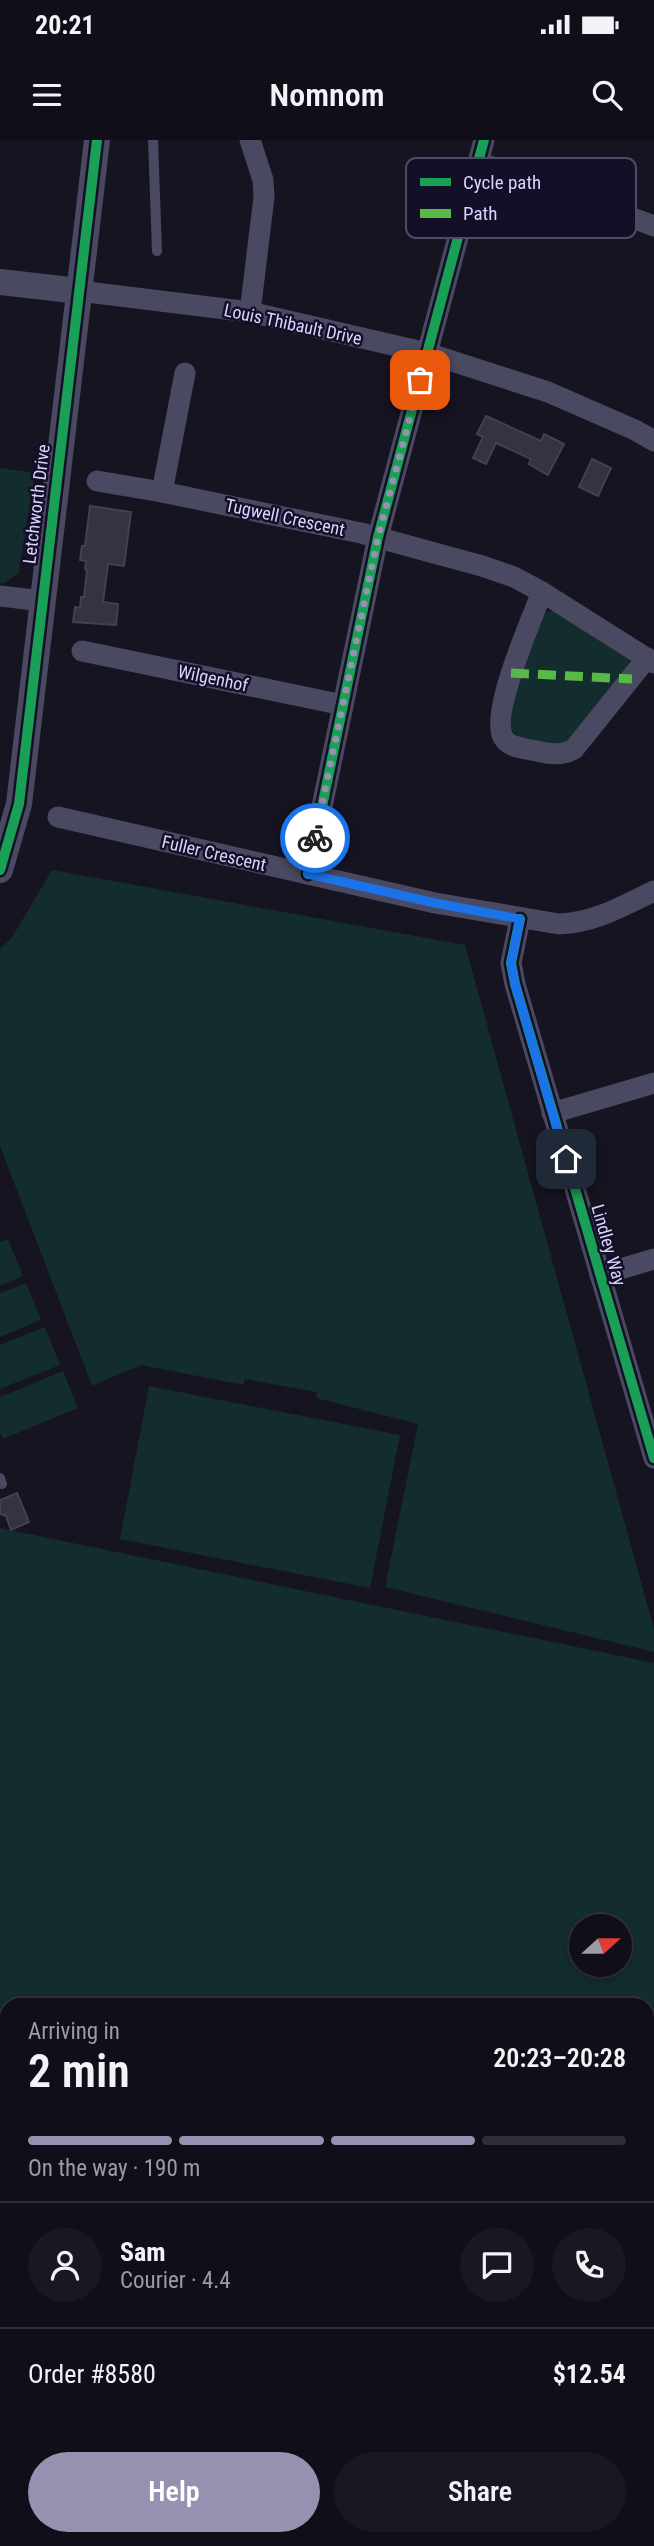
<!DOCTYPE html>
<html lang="en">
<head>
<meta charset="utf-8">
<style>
	:root { --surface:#100f19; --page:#191822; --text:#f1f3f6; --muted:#9c9ca2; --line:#302f38; --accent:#9591b1 }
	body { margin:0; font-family:"Roboto Condensed",sans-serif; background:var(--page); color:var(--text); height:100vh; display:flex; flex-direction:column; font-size:26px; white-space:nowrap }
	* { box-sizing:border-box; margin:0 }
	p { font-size:23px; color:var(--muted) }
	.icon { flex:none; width:38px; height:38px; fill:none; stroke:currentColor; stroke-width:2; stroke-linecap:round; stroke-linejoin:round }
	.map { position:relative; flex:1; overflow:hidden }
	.panel { position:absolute; left:0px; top:1858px; width:654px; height:548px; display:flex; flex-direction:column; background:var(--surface); border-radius:21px 21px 0 0; box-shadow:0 4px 10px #0003,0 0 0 2px var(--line) }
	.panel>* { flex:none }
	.needle { width:46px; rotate:69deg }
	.buttons { position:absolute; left:569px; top:1774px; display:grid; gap:14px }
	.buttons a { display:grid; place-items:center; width:63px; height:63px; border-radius:50%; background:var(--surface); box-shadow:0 4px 10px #0003,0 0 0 2px var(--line); font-size:35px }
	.pin { position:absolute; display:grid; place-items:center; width:60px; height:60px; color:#fff; margin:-30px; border-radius:14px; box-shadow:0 4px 10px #0006 }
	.courier { position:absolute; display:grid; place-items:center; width:70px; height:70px; margin:-35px; border:5px solid #1a73e8; border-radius:50%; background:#fff; color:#222; box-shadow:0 2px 9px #0007 }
	.overview em { font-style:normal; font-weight:600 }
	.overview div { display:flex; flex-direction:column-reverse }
	.overview { display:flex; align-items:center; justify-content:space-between; height:119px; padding:0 28px }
	h1 { font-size:46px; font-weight:600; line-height:52px }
	.bar { display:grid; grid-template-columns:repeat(4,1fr); gap:10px 7px; align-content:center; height:84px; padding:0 28px }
	.bar i { height:9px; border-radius:5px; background:var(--line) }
	.bar .current { background:var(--accent) }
	.bar p { grid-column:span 4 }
	.line { display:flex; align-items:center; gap:18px; padding:0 28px; border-top:2px solid var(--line) }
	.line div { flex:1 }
	.round { display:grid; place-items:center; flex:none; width:74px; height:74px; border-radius:37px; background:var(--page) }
	.primary-button { display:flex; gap:14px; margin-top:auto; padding:14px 28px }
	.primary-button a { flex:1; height:80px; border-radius:42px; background:var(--accent); color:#fff; font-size:28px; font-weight:600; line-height:80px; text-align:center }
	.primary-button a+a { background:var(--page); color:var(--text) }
	.status { display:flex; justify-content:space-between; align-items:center; height:49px; padding:0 35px; background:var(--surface); direction:ltr }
	.status svg { height:19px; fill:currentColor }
	header { display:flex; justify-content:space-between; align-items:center; height:91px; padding:0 28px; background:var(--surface); font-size:32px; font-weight:600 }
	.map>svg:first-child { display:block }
	.green { fill:#132c2d; fill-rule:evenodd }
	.building { fill:#343243; stroke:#433f54; stroke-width:2 }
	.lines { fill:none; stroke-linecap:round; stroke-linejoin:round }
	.service { stroke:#4a4962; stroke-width:10 }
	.minor { stroke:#4a4962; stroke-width:21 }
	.tertiary { stroke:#4a4962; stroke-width:26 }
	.secondary { stroke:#575674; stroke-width:30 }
	.quiet { stroke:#58b947; stroke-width:9; stroke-dasharray:18 9; stroke-linecap:butt }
	.cycleway-casing { stroke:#130f26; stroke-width:15 }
	.cycleway { stroke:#1a9f57; stroke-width:10 }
	.done { stroke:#9591b1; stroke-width:7; stroke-dasharray:0 12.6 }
	.route { stroke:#1a73e8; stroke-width:9 }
	.labels { text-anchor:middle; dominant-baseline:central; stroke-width:5; stroke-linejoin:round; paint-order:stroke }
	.street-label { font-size:18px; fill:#d9d4ff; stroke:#130f26 }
	.key { fill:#130f26; stroke:#4e4a67; stroke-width:2 }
	.key-label { font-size:19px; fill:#d9d4ff }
</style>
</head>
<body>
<div class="status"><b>20:21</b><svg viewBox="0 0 49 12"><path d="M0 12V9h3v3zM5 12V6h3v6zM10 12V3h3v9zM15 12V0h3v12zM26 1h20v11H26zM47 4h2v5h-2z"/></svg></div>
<header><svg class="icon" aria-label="menu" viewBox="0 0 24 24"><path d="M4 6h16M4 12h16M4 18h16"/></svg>Nomnom<svg class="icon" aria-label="search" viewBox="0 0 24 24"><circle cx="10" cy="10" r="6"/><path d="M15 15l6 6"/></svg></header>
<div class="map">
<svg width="654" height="2406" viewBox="0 0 654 2406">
	<rect width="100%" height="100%" fill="#161421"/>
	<g class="green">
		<path d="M0,328L35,333L19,432L5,443H0Z"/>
		<path d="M554,470L628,517L630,527L566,606L521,599L510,589L517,535L545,473Z"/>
		<path d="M52,730L465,805L654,1489V1512L385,1447L418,1284L316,1258L317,1252L245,1239L243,1245L141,1225L92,1246L0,1006V808L11,799Z"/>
		<path d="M8,1099L23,1136L0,1146V1102Z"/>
		<path d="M26,1143L41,1180L0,1197V1153Z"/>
		<path d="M45,1187L60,1225L0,1249V1205Z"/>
		<path d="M63,1231L78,1268L3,1299L0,1292V1257Z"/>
		<path d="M149,1246L400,1295L370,1448L120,1399Z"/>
		<path d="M0,1388L654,1523V2018L648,2016V1866H7V1885L0,1883ZM581,1787H620V1825H581Z"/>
	</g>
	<g class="building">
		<path d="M486,276L541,301L544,294L564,304L548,335L529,324L531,319L496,303L486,324L473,318L483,297L477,294Z"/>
		<path d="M592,319L611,328L598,356L579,347Z"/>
		<path d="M90,366L131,372L124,426L108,424L103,462L118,464L116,485L73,482L75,467L80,468L81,457H84L87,430L85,429L86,421L80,420L82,406H85Z"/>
		<path d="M17,1353L29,1382L11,1390L6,1376L0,1374V1360Z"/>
	</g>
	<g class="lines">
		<g class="service">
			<path d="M153,0L157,111"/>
			<path d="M0,1338L2,1344"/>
		</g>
		<g class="minor">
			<path d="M479,22L654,86"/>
			<path d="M79,151L250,172L427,213L548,252L635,290L654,301"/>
			<path d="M250,172L264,57L263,40L250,0"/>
			<path d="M97,341L162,352L361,393L482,426L514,437L542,452L654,523"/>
			<path d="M162,352L185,233"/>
			<path d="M542,452C532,479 490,572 503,597C508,606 517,607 526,609C543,612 558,618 574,609L647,518"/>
			<path d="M0,456L42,461"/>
			<path d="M82,511L343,565"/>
			<path d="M58,677L435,763L559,784C594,783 623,766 654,751"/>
			<path d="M308,734L378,397L484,0"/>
			<path d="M520,779L511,823L515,844L654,1318"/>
			<path d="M552,973L654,943"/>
			<path d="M600,1135L654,1119"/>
			<path d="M0,1898L7,1899"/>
			<path d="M648,2034L654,2036"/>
			<path d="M0,2219L7,2215"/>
			<path d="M648,2292L654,2288"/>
			<path d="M648,2332L654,2342"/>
			<path d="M325,2399L330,2406"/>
			<path d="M80,2406L91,2399"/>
			<path d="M464,2406L475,2399"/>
		</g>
		<g class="tertiary">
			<path d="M0,142L79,151"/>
			<path d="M0,730L19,664L97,0"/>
		</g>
		<g class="secondary">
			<path d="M648,2365L654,2361"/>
			<path d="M581,2406L592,2399"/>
		</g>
		<path class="quiet" d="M511,533L632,539"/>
		<defs>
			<g id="cycleway">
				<path d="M0,730L19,664L97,0"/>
				<path d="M308,734L378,397L484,0"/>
				<path d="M520,779L511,823L515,844L654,1318"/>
			</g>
		</defs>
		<use href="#cycleway" class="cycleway-casing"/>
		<use href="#cycleway" class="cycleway"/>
	</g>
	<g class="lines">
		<path class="done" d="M315,698L378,397L420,240"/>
		<path class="route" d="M315,698L308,734L435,763L520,779L511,823L515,844L566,1019"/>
	</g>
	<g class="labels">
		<g class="street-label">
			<text transform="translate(293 184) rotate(12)">Louis Thibault Drive</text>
			<text transform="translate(36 364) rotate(-83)">Letchworth Drive</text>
			<text transform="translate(285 377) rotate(12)">Tugwell Crescent</text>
			<text transform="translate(213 538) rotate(12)">Wilgenhof</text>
			<text transform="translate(214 713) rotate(13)">Fuller Crescent</text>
			<text transform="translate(609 1105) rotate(74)">Lindley Way</text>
		</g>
	</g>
	<rect x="406" y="18" width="230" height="80" rx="10" class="key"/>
	<rect x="420" y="38" width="31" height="8" fill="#1a9f57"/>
	<rect x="420" y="69" width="31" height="9" fill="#58b947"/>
	<g class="key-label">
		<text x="463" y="49">Cycle path</text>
		<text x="463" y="80">Path</text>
	</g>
</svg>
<div class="buttons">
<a><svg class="needle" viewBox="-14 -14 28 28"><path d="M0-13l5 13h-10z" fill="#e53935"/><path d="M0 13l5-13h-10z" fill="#9c9ca2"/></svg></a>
</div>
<div class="pin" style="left:420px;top:240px;background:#ea580c"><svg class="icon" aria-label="bag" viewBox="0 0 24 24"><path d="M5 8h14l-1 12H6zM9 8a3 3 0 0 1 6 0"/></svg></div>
<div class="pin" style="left:566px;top:1019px;background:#1f2937"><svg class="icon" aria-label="home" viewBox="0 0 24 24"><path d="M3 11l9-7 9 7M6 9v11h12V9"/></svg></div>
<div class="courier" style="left:315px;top:698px"><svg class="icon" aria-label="bike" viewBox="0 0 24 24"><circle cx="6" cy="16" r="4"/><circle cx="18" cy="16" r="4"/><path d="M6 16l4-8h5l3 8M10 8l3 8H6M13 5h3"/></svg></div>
<section class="panel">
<div class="overview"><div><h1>2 min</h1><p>Arriving in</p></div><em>20:23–20:28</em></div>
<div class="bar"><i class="current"></i><i class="current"></i><i class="current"></i><i></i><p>On the way · 190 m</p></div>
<div class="line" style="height:126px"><a class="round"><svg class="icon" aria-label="person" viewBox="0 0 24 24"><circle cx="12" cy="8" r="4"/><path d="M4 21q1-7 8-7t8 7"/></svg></a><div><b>Sam</b><p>Courier · 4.4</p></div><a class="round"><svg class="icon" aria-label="chat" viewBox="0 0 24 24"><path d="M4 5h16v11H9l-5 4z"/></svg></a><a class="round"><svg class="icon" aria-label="phone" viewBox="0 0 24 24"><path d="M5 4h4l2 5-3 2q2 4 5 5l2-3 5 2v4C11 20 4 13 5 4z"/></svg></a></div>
<div class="line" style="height:91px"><div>Order #8580</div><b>$12.54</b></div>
<div class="primary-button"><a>Help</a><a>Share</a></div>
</section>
</div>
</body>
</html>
